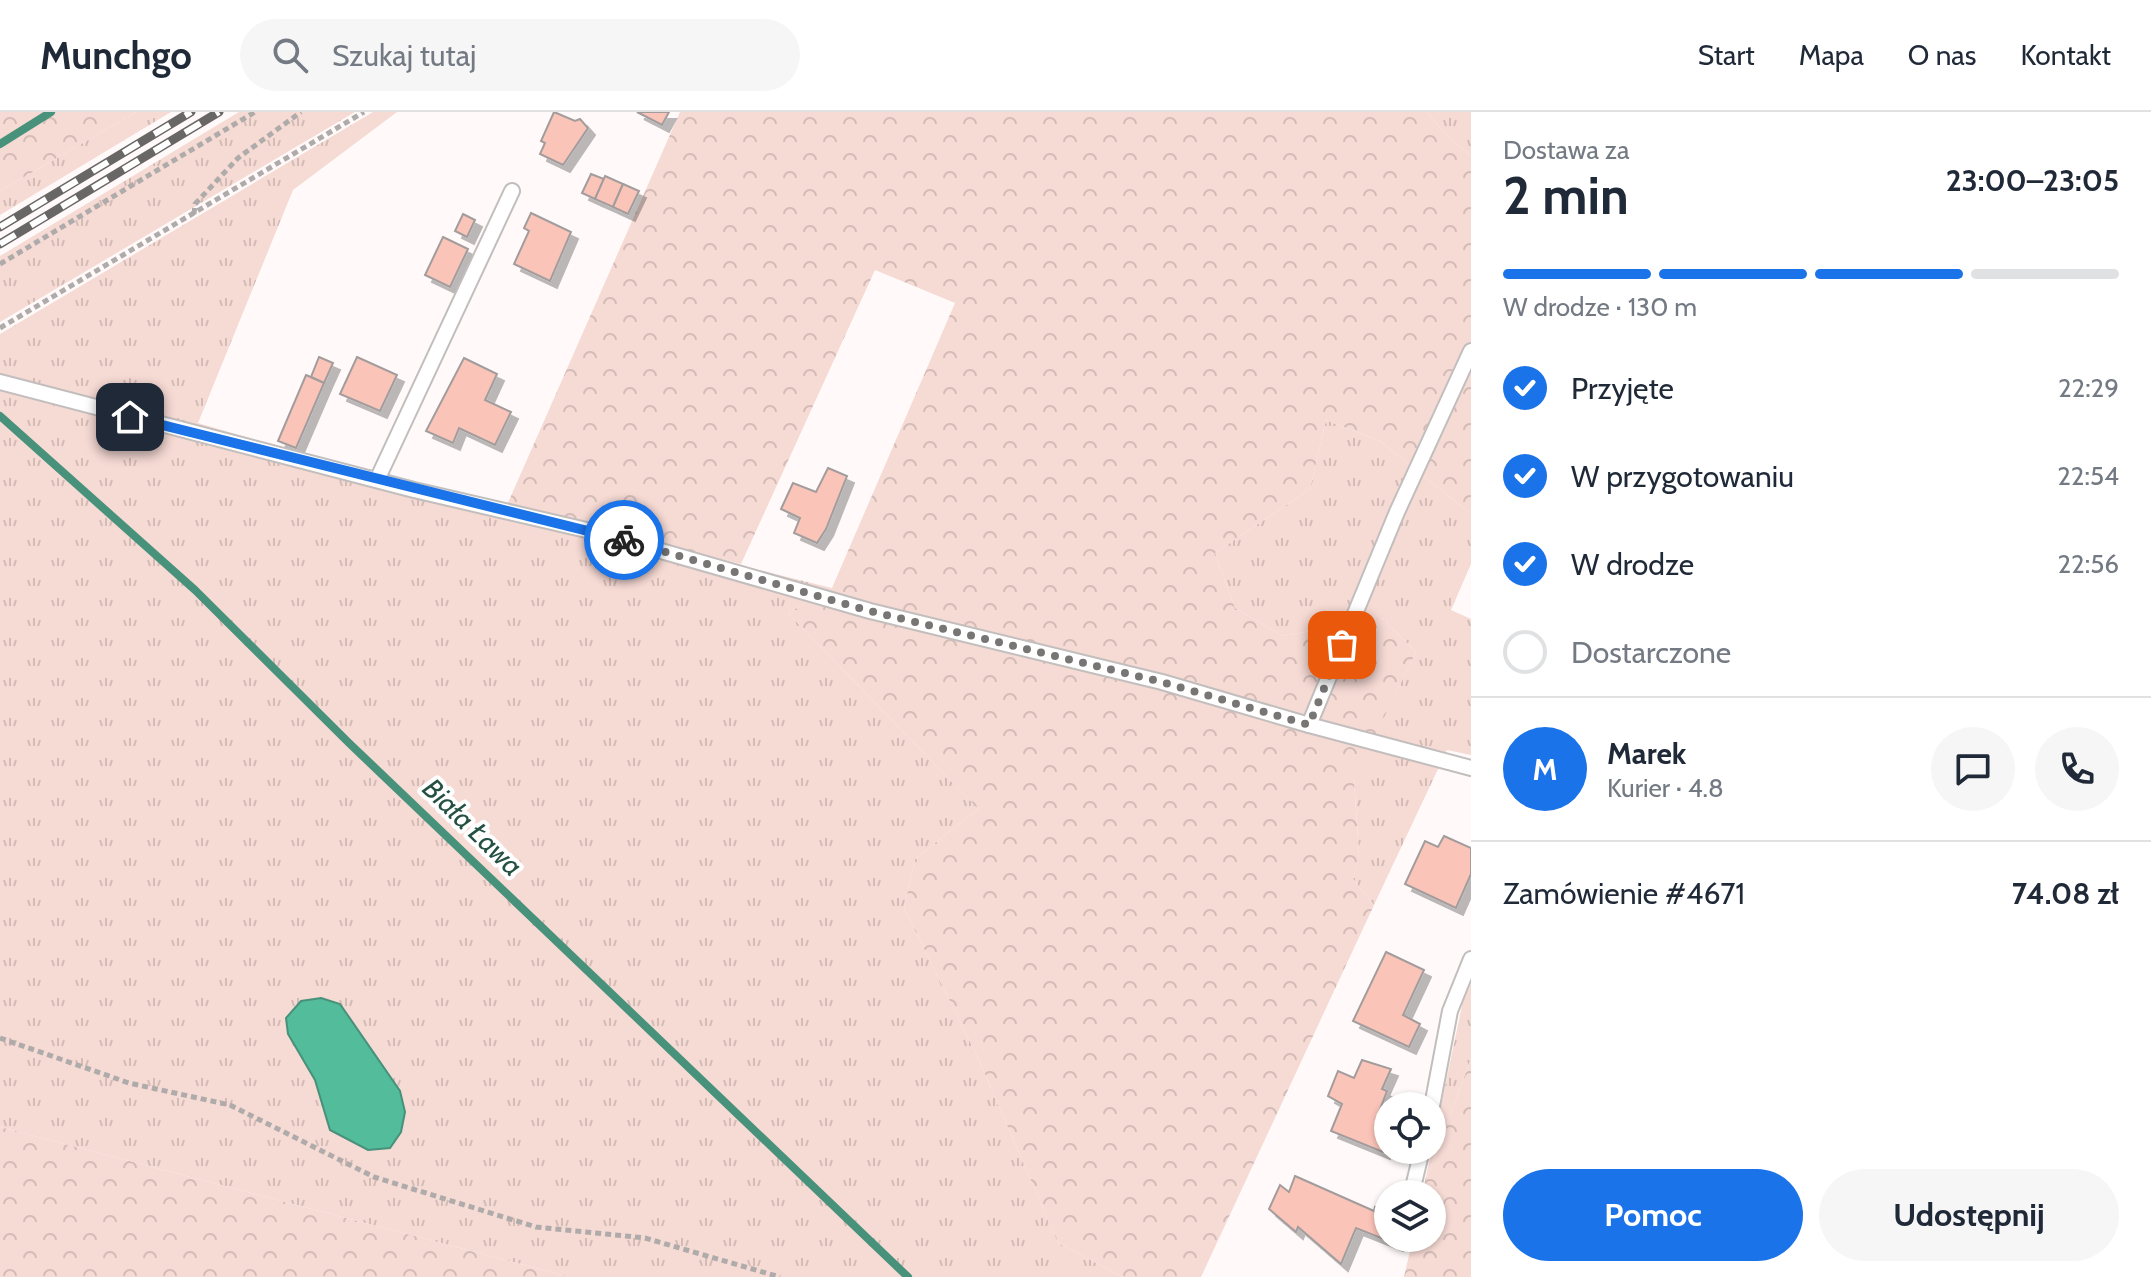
<!DOCTYPE html>
<html lang="pl">
<head>
<meta charset="utf-8">
<style>
	:root { --surface:#fff; --page:#f6f6f7; --text:#1f2937; --muted:#747a83; --line:#e0e1e3; --accent:#1a73e8 }
	body { margin:0; font-family:Cabin,sans-serif; background:var(--page); color:var(--text); height:100vh; display:flex; flex-direction:column; font-size:30px; white-space:nowrap }
	* { box-sizing:border-box; margin:0 }
	p { font-size:26px; color:var(--muted) }
	.icon { flex:none; width:44px; height:44px; fill:none; stroke:currentColor; stroke-width:2; stroke-linecap:round; stroke-linejoin:round }
	.map { position:relative; flex:1; overflow:hidden }
	.side { display:flex; flex-direction:column; background:var(--surface); width:680px }
	.side>* { flex:none }
	.fabs { position:absolute; left:1374px; top:980px; display:grid; gap:16px }
	.fabs a { display:grid; place-items:center; width:72px; height:72px; border-radius:50%; background:var(--surface); box-shadow:0 2px 6px #0004; font-size:40px }
	.pin { position:absolute; display:grid; place-items:center; width:68px; height:68px; color:#fff; margin:-34px; border-radius:16px; box-shadow:0 4px 12px #0006 }
	.courier { position:absolute; display:grid; place-items:center; width:80px; height:80px; margin:-40px; border:6px solid #1a73e8; border-radius:50%; background:#fff; color:#222; box-shadow:0 2px 10px #0007 }
	.headline em { font-style:normal; font-weight:700 }
	.headline div { display:flex; flex-direction:column-reverse }
	.headline { display:flex; align-items:center; justify-content:space-between; height:136px; padding:0 32px }
	h1 { font-size:52px; font-weight:700; line-height:60px }
	.bar { display:grid; grid-template-columns:repeat(4,1fr); gap:12px 8px; align-content:center; height:96px; padding:0 32px }
	.bar i { height:10px; border-radius:6px; background:var(--line) }
	.bar .on { background:var(--accent) }
	.bar p { grid-column:span 4 }
	.line { display:flex; align-items:center; gap:20px; padding:0 32px; border-top:2px solid var(--line) }
	.line div { flex:1 }
	.round { display:grid; place-items:center; flex:none; width:84px; height:84px; border-radius:42px; background:var(--page) }
	ol { padding:0 32px; list-style:none }
	li { display:flex; align-items:center; gap:24px; height:88px }
	li p { margin-inline-start:auto }
	li .icon { padding:8px; border-radius:50%; background:var(--accent); color:#fff; stroke-width:4 }
	li:last-child { color:var(--muted) }
	li i { width:44px; height:44px; border:4px solid var(--line); border-radius:50% }
	.cta { display:flex; gap:16px; margin-top:auto; padding:16px 32px }
	.cta a { flex:1; height:92px; border-radius:48px; background:var(--accent); color:#fff; font-size:32px; font-weight:700; line-height:92px; text-align:center }
	.cta a+a { background:var(--page); color:var(--text) }
	header { display:flex; align-items:center; gap:48px; box-sizing:border-box; height:112px; padding:0 40px; background:var(--surface); border-bottom:2px solid var(--line) }
	header strong { font-size:38px }
	nav { display:flex; gap:44px; margin-inline-start:auto; font-size:28px }
	.search { width:560px; height:72px; background:var(--page); display:flex; align-items:center; gap:20px; box-sizing:border-box; padding:0 28px; border-radius:44px; color:var(--muted); font-size:30px }
	main { display:flex; flex:1; min-height:0 }
	.map>svg:first-child { display:block }
	.grass { fill:url(#grass-tufts) }
	.forest { fill:url(#forest-crowns) }
	.water { fill:#52bc9b; stroke:#48917a; stroke-width:2 }
	.lines { fill:none; stroke-linecap:round; stroke-linejoin:round }
	.stream { stroke:#48917a; stroke-width:8 }
	.building { fill:#fbc4b9; stroke:#a29d9c; stroke-width:2; filter:url(#shadow) }
	.service-casing { stroke:#c2bebd; stroke-width:18 }
	.path { stroke:#afabaa; stroke-width:5; stroke-dasharray:6 4; stroke-linecap:butt }
	.service { stroke:#fff; stroke-width:14 }
	.rail-casing { stroke:#696666; stroke-width:9 }
	.rail { stroke:#fff; stroke-width:6; stroke-dasharray:18; stroke-linecap:butt }
	.done { stroke:#787575; stroke-width:8; stroke-dasharray:0 14.4 }
	.route { stroke:#1a73e8; stroke-width:10 }
	.labels { text-anchor:middle; dominant-baseline:central; stroke-width:8; stroke-linejoin:round; paint-order:stroke }
	.water-label { font-size:28px; font-style:italic; fill:#245142; stroke:#fff }
</style>
</head>
<body>
<header>
<strong>Munchgo</strong>
<div class="search"><svg class="icon" aria-label="search" viewBox="0 0 24 24"><circle cx="10" cy="10" r="6"/><path d="M15 15l6 6"/></svg>Szukaj tutaj</div>
<nav><a>Start</a><a>Mapa</a><a>O nas</a><a>Kontakt</a></nav>
</header>
<main>
<div class="map">
<svg width="1471" height="1165" viewBox="0 0 1471 1165">
	<defs>
		<pattern id="grass-tufts" width="24" height="20" patternUnits="userSpaceOnUse" patternTransform="scale(2)"><rect width="24" height="20" fill="#f6dad4"/><path d="M3 7l-1-3M5 7V3M7 7l1-3M15 17l-1-3M17 17v-4M19 17l1-3" fill="none" stroke="#d3bbb6"/></pattern>
		<pattern id="forest-crowns" width="20" height="18" patternUnits="userSpaceOnUse" patternTransform="scale(2)"><rect width="20" height="18" fill="#f6dad4"/><path d="M2 6a3 3 0 1 1 6 0M12 15a3 3 0 1 1 6 0" fill="none" stroke="#d3bbb6"/></pattern>
		<filter id="shadow"><feDropShadow dx="7" dy="7" stdDeviation="0" flood-color="#0004"/></filter>
	</defs>
	<rect width="100%" height="100%" fill="#fffaf9"/>
	<g class="grass">
		<path d="M136,0H171L0,103V79Z"/>
		<path d="M239,0H355L0,210V144Z"/>
		<path d="M373,0H397L293,78L198,311L372,362L832,476L788,501L978,697L915,747L904,796L978,946L1058,1131L1123,1165H570L0,1015V222Z"/>
		<path d="M1427,0H1471V44L1446,23Z"/>
		<path d="M1326,308L1380,329L1471,402V452L1451,498L1471,507V643L1447,638L1374,793L1353,767L1359,743L1354,666L1416,540L1382,506L1283,524L1235,496L1215,441L1310,377Z"/>
		<path d="M1471,872V947L1424,1074L1463,889Z"/>
	</g>
	<g class="forest">
		<path d="M0,0H136L0,79Z"/>
		<path d="M680,0H1427L1446,23L1471,44V402L1380,329L1326,308L1310,377L1215,441L1235,496L1283,524L1382,506L1416,540L1354,667L1359,743L1353,767L1374,793L1201,1165H1123L1058,1131L978,946L904,796L915,747L978,697L788,501L832,476L955,191L875,158L741,452L507,393Z"/>
		<path d="M1471,947V1165H1404L1413,1126H1432V1082H1422L1424,1074Z"/>
		<path d="M0,1015L570,1165H0Z"/>
	</g>
	<path class="water" d="M321,886L340,892L400,979L405,1000L401,1020L390,1036L368,1038L330,1018L315,968L288,922L286,906L301,889Z"/>
	<g class="lines">
		<g class="stream">
			<path d="M0,32L51,0"/>
			<path d="M0,304L195,478L349,631L908,1165"/>
		</g>
	</g>
	<g class="building">
		<path d="M554,0L575,9L580,7L588,16L563,53L540,42L545,31L541,29Z"/>
		<path d="M637,0H669L662,13Z"/>
		<path d="M591,62L604,67L595,87L582,81Z"/>
		<path d="M605,64L623,72L613,95L595,87Z"/>
		<path d="M623,72L639,79L628,102L613,95Z"/>
		<path d="M531,101L571,120L550,169L514,152L529,119L524,116Z"/>
		<path d="M463,102L475,108L467,125L455,119Z"/>
		<path d="M443,125L468,137L450,175L425,163Z"/>
		<path d="M319,245L333,251L324,271L311,265Z"/>
		<path d="M357,245L397,263L380,299L340,282Z"/>
		<path d="M464,246L497,262L485,288L511,300L495,333L459,316L453,331L426,319Z"/>
		<path d="M306,263L324,271L296,336L278,329Z"/>
		<path d="M828,356L847,364L826,417L817,431L794,421L800,406L781,397L793,371L816,380Z"/>
		<path d="M1444,724L1471,736V762L1456,796L1405,772L1425,729L1438,735Z"/>
		<path d="M1386,840L1424,858L1403,903L1420,912L1409,935L1353,909Z"/>
		<path d="M1362,948L1391,957L1382,977L1387,979L1376,1008L1388,1013L1383,1040L1331,1019L1342,992L1328,984L1338,959L1354,966Z"/>
		<path d="M1295,1064L1374,1099L1375,1095L1388,1101V1126H1399L1396,1132L1356,1116L1341,1152L1298,1115L1296,1120L1269,1097L1280,1073L1289,1080Z"/>
	</g>
	<g class="lines">
		<defs>
			<g id="service">
				<path d="M1471,239L1397,400L1309,613L1471,656"/>
				<path d="M0,270L414,378L595,420L870,499L1162,570L1309,613"/>
				<path d="M377,368L512,79"/>
				<path d="M1432,994L1450,899L1471,847"/>
				<path d="M1414,1071L1422,1038"/>
			</g>
		</defs>
		<use href="#service" class="service-casing"/>
		<g class="path">
			<path d="M194,102L195,92L238,46L301,0"/>
			<path d="M0,152L255,0"/>
			<path d="M0,216L364,0"/>
			<path d="M0,926L129,971L230,993L374,1065L536,1115L645,1126L780,1165"/>
		</g>
		<use href="#service" class="service"/>
		<defs>
			<g id="rail">
				<path d="M0,115L191,0"/>
				<path d="M0,132L219,0"/>
			</g>
		</defs>
		<use href="#rail" class="rail-casing"/>
		<use href="#rail" class="rail"/>
	</g>
	<g class="lines">
		<path class="done" d="M624,428L870,499L1162,570L1309,613L1342,533"/>
		<path class="route" d="M130,305L624,428"/>
	</g>
	<g class="labels">
		<g class="water-label">
			<text transform="translate(473 715) rotate(44)">Biała Ława</text>
		</g>
	</g>
</svg>
<div class="fabs">
<a><svg class="icon" aria-label="locate" viewBox="0 0 24 24"><circle cx="12" cy="12" r="6"/><path d="M12 2v4M12 18v4M2 12h4M18 12h4"/></svg></a>
<a><svg class="icon" aria-label="layers" viewBox="0 0 24 24"><path d="M12 4l9 5-9 5-9-5zM3 14l9 5 9-5"/></svg></a>
</div>
<div class="pin" style="left:1342px;top:533px;background:#ea580c"><svg class="icon" aria-label="bag" viewBox="0 0 24 24"><path d="M5 8h14l-1 12H6zM9 8a3 3 0 0 1 6 0"/></svg></div>
<div class="pin" style="left:130px;top:305px;background:#1f2937"><svg class="icon" aria-label="home" viewBox="0 0 24 24"><path d="M3 11l9-7 9 7M6 9v11h12V9"/></svg></div>
<div class="courier" style="left:624px;top:428px"><svg class="icon" aria-label="bike" viewBox="0 0 24 24"><circle cx="6" cy="16" r="4"/><circle cx="18" cy="16" r="4"/><path d="M6 16l4-8h5l3 8M10 8l3 8H6M13 5h3"/></svg></div>
</div>
<section class="side">
<div class="headline"><div><h1>2 min</h1><p>Dostawa za</p></div><em>23:00–23:05</em></div>
<div class="bar"><i class="on"></i><i class="on"></i><i class="on"></i><i></i><p>W drodze · 130 m</p></div>
<ol>
<li><svg class="icon" aria-label="check" viewBox="0 0 24 24"><path d="M5 12l5 5 9-10"/></svg>Przyjęte<p>22:29</p></li>
<li><svg class="icon" aria-label="check" viewBox="0 0 24 24"><path d="M5 12l5 5 9-10"/></svg>W przygotowaniu<p>22:54</p></li>
<li><svg class="icon" aria-label="check" viewBox="0 0 24 24"><path d="M5 12l5 5 9-10"/></svg>W drodze<p>22:56</p></li>
<li><i></i>Dostarczone</li>
</ol>
<div class="line" style="height:144px"><b class="round" style="background:var(--accent);color:#fff">M</b><div><b>Marek</b><p>Kurier · 4.8</p></div><a class="round"><svg class="icon" aria-label="chat" viewBox="0 0 24 24"><path d="M4 5h16v11H9l-5 4z"/></svg></a><a class="round"><svg class="icon" aria-label="phone" viewBox="0 0 24 24"><path d="M5 4h4l2 5-3 2q2 4 5 5l2-3 5 2v4C11 20 4 13 5 4z"/></svg></a></div>
<div class="line" style="height:104px"><div>Zamówienie #4671</div><b>74.08 zł</b></div>
<div class="cta"><a>Pomoc</a><a>Udostępnij</a></div>
</section>
</main>
</body>
</html>
